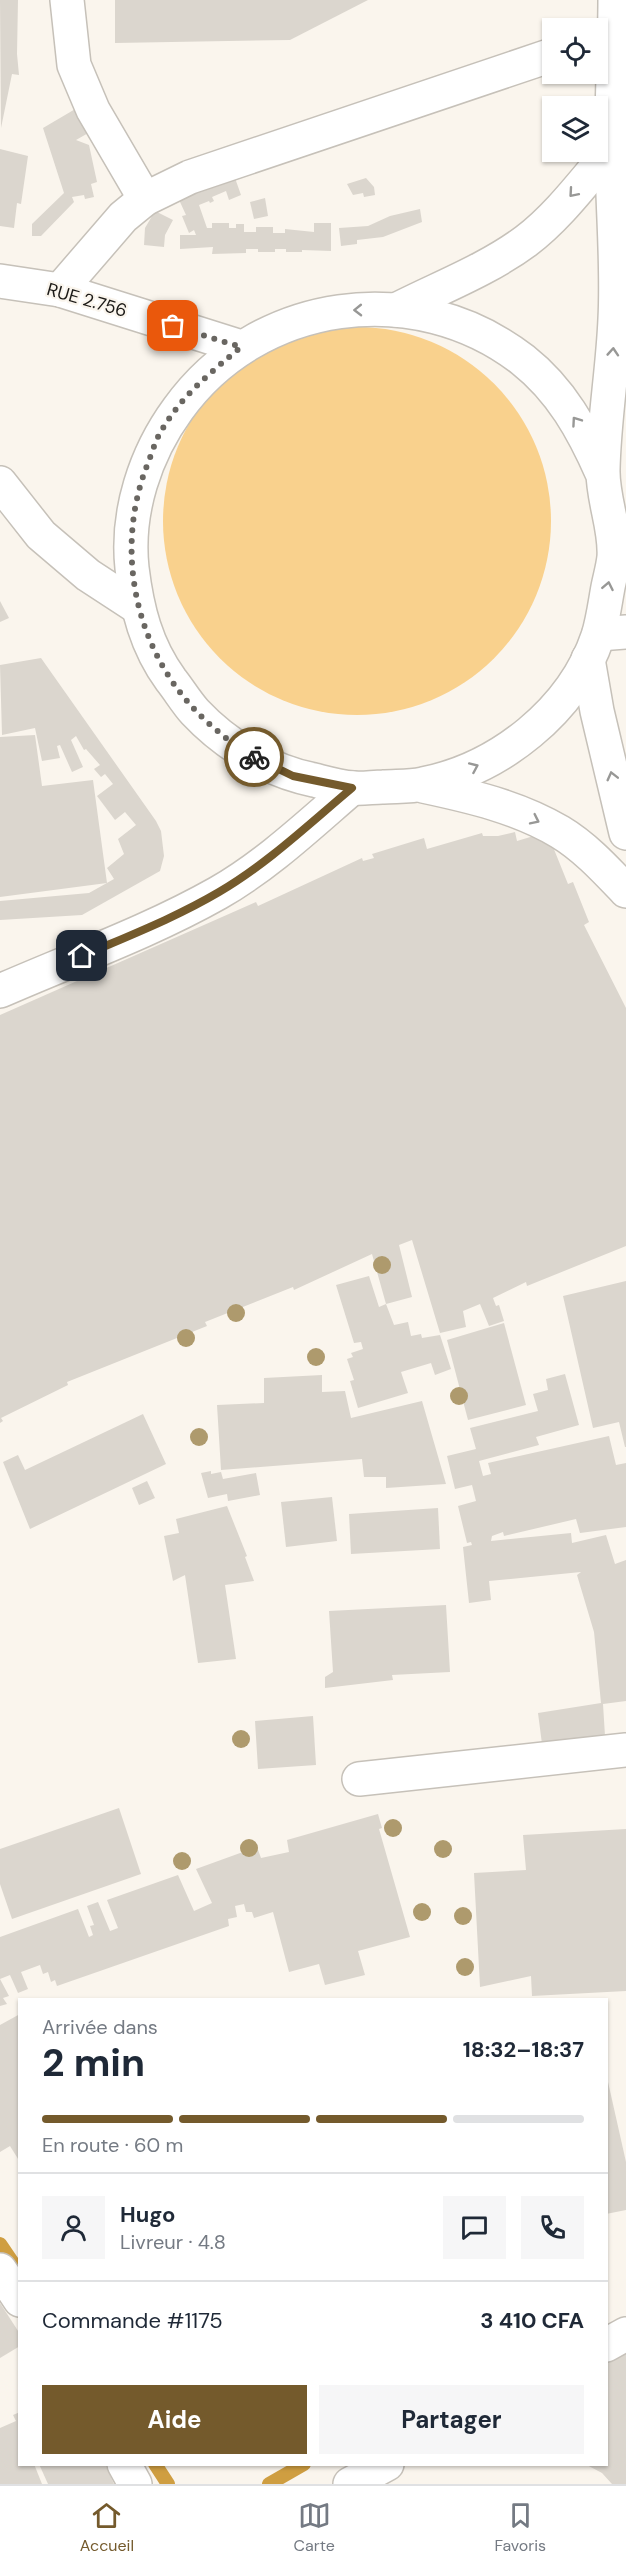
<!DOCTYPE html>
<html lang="fr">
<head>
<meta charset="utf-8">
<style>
	:root { --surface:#fff; --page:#f6f6f7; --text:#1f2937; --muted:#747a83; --line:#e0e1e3; --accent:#745a2c }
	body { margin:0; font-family:"DM Sans",sans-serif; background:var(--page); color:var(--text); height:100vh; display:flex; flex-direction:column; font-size:22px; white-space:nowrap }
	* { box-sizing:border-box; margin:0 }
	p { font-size:20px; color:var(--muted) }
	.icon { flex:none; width:33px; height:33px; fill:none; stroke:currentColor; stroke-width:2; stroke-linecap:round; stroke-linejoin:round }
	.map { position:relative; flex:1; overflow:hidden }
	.details { position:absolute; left:18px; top:1998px; width:590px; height:468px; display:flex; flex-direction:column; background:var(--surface); border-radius:0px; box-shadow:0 2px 4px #0004 }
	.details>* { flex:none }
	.buttons { position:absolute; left:542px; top:18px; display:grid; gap:12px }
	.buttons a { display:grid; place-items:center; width:66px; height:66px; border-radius:0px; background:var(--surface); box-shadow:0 2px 4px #0004; font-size:30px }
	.pin { position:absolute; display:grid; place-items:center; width:51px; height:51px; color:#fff; margin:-26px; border-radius:12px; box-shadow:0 3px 9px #0006 }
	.courier { position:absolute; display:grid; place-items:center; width:60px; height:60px; margin:-30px; border:4px solid #745a2c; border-radius:50%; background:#fff; color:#222; box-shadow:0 2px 8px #0007 }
	.headline em { font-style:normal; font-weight:700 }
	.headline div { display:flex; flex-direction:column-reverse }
	.headline { display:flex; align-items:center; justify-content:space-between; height:102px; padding:0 24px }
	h1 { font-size:39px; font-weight:700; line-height:45px }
	.bar { display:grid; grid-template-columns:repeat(4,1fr); gap:9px 6px; align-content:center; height:72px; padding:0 24px }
	.bar i { height:8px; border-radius:4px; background:var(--line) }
	.bar .current { background:var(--accent) }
	.bar p { grid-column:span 4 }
	.line { display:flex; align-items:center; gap:15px; padding:0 24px; border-top:2px solid var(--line) }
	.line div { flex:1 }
	.round { display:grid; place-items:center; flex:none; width:63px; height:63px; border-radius:0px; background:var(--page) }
	.action { display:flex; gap:12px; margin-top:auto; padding:12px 24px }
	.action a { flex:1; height:69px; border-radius:0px; background:var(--accent); color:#fff; font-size:24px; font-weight:700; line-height:69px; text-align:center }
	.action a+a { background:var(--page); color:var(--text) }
	.tab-bar { display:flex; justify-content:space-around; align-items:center; height:84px; border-top:2px solid var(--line); background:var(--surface); font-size:16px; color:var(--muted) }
	.tab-bar a { display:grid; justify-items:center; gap:3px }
	.tab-bar .current { color:var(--accent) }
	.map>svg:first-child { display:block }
	.green { fill:#f9d18d }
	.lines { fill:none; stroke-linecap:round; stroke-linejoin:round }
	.stream { stroke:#cf9e41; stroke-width:14 }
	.building { fill:#dbd6ce }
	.minor-casing { stroke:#c6c1b9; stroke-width:36 }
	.tertiary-casing { stroke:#c6c1b9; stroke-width:36 }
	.secondary-casing { stroke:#c6c1b9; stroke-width:36 }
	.minor { stroke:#fff; stroke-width:33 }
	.tertiary { stroke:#fff; stroke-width:33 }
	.secondary { stroke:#fff; stroke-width:33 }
	.tree { fill:#ae9a6d }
	.oneway { stroke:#989896 }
	.done { stroke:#696661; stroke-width:6; stroke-dasharray:0 10.8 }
	.route { stroke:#745a2c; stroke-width:8 }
	.labels { text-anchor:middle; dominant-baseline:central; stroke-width:4.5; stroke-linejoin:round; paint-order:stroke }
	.street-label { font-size:18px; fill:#1b1916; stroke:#faf5ed }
</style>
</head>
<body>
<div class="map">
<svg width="626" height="2484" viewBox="0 0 626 2484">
	<rect width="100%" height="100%" fill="#faf5ed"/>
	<circle class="green" cx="357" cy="521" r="194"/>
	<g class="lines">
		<g class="stream">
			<path d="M0,2244L19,2272"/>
			<path d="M155,2464L168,2484"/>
			<path d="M269,2484L304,2464"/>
		</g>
	</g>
	<g class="building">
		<path d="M0,0H18L17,54L19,75L12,74L1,128Z"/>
		<path d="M115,0H368L290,40L115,43Z"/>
		<path d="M77,108L90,132L76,140L89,145L97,182L91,184L94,197L85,199L84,195L72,197L74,202L41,236H32V224L64,193L43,128Z"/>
		<path d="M0,149L28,156L21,204L17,203L14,228L0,226Z"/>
		<path d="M235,178L241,195L229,200L226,191L212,197L214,201L210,203L209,201L199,205L207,228H212V223H229V228H236V224H244V232H256V227H273V233H285V229L314,232V223H331V251L302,250V252H286V249H275V252H258V249H246V253L212,254L213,247L180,249V235H196L194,230L189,233L182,216L186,215L175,191Z"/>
		<path d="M366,178L374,187L375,195L364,197L363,193L353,195L347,184Z"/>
		<path d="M265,198L268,216L254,219L250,202Z"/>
		<path d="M420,209L422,222L383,237L357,240V244L341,246L339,228L368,226L390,216Z"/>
		<path d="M155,211L173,220L165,235L164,247L144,245L145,228Z"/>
		<path d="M0,601L9,618L0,622Z"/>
		<path d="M41,658L156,821L161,831L164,856L160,871L82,915L0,920V901L89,893L114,879L107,868L124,854L118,839L136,825L125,812L115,820L97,796L113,784L105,774L101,777L94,769L100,765L86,749L84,750L76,736L71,740L83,767L72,772L60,745L57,746L60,758L42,761L35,728L2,735L0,665Z"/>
		<path d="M35,735L42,786L93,780L107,883L0,897V737Z"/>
		<path d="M515,832L517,841L547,832L568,884L573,882L589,922L584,925L626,1008V1246L527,1286L526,1282L493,1298L496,1306L499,1305L504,1321L489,1326L480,1304L463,1311L466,1327L440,1333L412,1240L399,1245L412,1297L386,1304L372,1254L294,1290L293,1287L205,1322L207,1326L67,1382L68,1385L1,1418L3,1421L0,1423V1015L256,902L258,906L362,858L363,861L374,858L372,854L424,838L427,849L482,833L483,836H498Z"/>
		<path d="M369,1276L379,1307L386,1304L394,1325L408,1322L411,1336L421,1334L422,1338L440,1335L451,1369L435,1375L431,1363L401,1372L408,1393L358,1408L350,1381L354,1380L347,1359L353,1357L351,1353L363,1349L361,1342L354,1343L336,1285Z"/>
		<path d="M626,1281V1447H625L619,1422L593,1428L563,1296Z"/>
		<path d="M504,1323L526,1405L468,1420L447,1340Z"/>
		<path d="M565,1374L579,1425L536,1437L539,1445L479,1461L483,1476L491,1474L488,1463L609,1436L616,1465L626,1463V1527L580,1533L576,1519L504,1536L503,1532L492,1536L491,1541L571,1533L572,1543L606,1535L615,1564L626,1560V1701L603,1704L605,1736L542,1744L538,1713L601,1703L594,1632L577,1575L581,1572L489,1581L491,1600L469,1603L463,1547L472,1545L471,1542L467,1543L458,1506L476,1501L472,1485L455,1489L447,1456L476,1449L470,1428L538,1411L533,1394L548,1390L546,1379Z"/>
		<path d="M322,1375V1392L345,1391L351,1418L422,1401L446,1484L386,1488V1477H364L362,1459L221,1470L217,1405L264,1403V1378Z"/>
		<path d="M143,1414L166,1464L30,1529L3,1462L18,1455L25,1470Z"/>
		<path d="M211,1471V1474L221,1472L223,1479L256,1473L260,1495L228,1501L227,1494L208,1498L201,1473Z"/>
		<path d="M147,1481L155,1498L139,1505L132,1488Z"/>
		<path d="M332,1497L337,1541L286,1547L281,1502Z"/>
		<path d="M227,1506L247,1556L245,1557L254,1581L225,1585L236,1659L198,1663L185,1575L173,1581L164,1536L179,1533L176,1519Z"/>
		<path d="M438,1508L440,1549L351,1554L349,1514Z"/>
		<path d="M446,1605L450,1672L392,1675L393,1680L325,1688V1677L333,1672L329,1611Z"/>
		<path d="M313,1716L316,1765L258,1769L255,1721Z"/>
		<path d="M119,1808L141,1874L12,1919L0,1884V1849Z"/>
		<path d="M378,1814L382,1828L379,1829L410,1937L358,1951L365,1975L325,1985L319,1964L289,1972L273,1912L254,1918L252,1912H246L244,1904L235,1906L237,1917L228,1919L229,1926L57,1986L55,1980L51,1982L48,1972L43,1974L40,1965L21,1972L28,1989L18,1993L10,1975L0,1979L9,1996L3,1998L7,2004L0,2006V1937L78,1909L89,1937L93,1935L90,1926L94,1925L87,1906L98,1902L110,1931L118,1928L107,1900L178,1875L194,1911L212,1903L196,1869L257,1847L261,1858L289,1852L287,1840Z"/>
		<path d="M626,1829V1991L532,1996L531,1976L480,1987L474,1873L526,1870L523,1835Z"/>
		<path d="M20,2014V2162L10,2146L0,2152V2025Z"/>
		<path d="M606,2073L626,2162V2210L606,2214Z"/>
		<path d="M0,2303L20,2334V2346L0,2358Z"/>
		<path d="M626,2341V2484H612L602,2473L585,2464H606V2350Z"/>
		<path d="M20,2412V2464H34L42,2484H0V2428L16,2421L13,2415Z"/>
		<path d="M39,2464H105L114,2484H48Z"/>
	</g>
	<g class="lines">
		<defs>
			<g id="minor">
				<path d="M67,0L74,65L93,110L145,199"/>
				<path d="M60,290L123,217L145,199L190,177L552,55"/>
				<path d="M0,483L41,535L88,575L137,607"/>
				<path d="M359,1779L626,1750"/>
				<path d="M0,2270L20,2300"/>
				<path d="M606,2345L626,2334"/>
				<path d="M124,2464L135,2484"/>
				<path d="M350,2484L387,2464"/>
			</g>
			<g id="tertiary">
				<path d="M0,281L60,290L241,347"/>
				<path d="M599,634L626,632"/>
			</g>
			<g id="secondary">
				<path d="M396,310C439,288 487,270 526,241C559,216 585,180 612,149"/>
				<path d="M602,473C583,430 561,390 523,360C415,276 257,299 178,409C145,454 126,512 132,568C137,609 146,646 171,680C179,690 186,702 195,712C226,745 269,771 314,780C326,783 340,787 353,788C363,789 373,787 383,787C396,786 410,787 423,784C499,769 573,711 598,636C603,620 605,603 608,587C610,577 613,567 614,557C616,528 602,498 603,469C604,419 613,369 615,319C618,262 612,207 612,150C611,100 615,50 615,0"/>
				<path d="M588,659L597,711L626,833"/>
				<path d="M423,786C470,796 518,807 560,832C585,847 606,870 626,891"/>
				<path d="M0,991C73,959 149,932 218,893C267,865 309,825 352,788"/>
			</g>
		</defs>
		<use href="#minor" class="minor-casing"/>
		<use href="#tertiary" class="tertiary-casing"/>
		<use href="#secondary" class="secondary-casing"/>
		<use href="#minor" class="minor"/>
		<use href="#tertiary" class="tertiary"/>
		<use href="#secondary" class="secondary"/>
	</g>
	<g class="tree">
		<circle cx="382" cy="1265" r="9"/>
		<circle cx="236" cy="1313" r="9"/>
		<circle cx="186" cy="1338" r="9"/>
		<circle cx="316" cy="1357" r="9"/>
		<circle cx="459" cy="1396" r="9"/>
		<circle cx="199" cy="1437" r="9"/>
		<circle cx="241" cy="1739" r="9"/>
		<circle cx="393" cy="1828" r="9"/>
		<circle cx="249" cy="1848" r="9"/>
		<circle cx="443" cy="1849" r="9"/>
		<circle cx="182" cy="1861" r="9"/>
		<circle cx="422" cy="1912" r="9"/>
		<circle cx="463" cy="1916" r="9"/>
		<circle cx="465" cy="1967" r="9"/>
	</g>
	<defs><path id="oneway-chevron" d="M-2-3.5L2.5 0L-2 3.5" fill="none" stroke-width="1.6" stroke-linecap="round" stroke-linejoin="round" transform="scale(1.5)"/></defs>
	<g class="oneway">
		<use href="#oneway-chevron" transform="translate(573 193) rotate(131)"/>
		<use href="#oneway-chevron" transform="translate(358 310) rotate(179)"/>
		<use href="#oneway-chevron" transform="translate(613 352) rotate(-86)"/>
		<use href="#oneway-chevron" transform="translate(576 421) rotate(-125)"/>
		<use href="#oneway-chevron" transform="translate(608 586) rotate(-79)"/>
		<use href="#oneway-chevron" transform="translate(474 767) rotate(-24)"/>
		<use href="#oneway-chevron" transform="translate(612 776) rotate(-104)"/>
		<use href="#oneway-chevron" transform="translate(535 820) rotate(26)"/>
	</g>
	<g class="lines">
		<path class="done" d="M173,326L241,347C209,374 181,396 160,433C155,442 152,453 148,463C111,555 138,664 214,728C227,739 239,750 254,757"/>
		<path class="route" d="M82,956C128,936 175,918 219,892C267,864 309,824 352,788L293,776L254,757"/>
	</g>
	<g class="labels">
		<g class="street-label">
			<text transform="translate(87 300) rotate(16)">RUE 2.756</text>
		</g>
	</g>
</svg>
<div class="buttons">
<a><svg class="icon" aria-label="locate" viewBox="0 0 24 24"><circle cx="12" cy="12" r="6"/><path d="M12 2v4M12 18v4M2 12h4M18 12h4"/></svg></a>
<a><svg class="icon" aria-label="layers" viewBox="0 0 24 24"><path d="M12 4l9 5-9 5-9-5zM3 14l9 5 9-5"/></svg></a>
</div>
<div class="pin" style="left:173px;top:326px;background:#ea580c"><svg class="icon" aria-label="bag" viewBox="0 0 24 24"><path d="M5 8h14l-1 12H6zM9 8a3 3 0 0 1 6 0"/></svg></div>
<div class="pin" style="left:82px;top:956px;background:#1f2937"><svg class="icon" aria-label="home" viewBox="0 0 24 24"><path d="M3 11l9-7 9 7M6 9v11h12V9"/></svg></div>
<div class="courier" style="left:254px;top:757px"><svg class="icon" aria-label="bike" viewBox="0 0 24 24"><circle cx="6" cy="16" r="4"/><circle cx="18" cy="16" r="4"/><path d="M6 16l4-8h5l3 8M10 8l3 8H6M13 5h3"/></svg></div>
<section class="details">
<div class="headline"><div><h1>2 min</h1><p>Arrivée dans</p></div><em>18:32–18:37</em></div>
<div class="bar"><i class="current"></i><i class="current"></i><i class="current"></i><i></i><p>En route · 60 m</p></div>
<div class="line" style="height:108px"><a class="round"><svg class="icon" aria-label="person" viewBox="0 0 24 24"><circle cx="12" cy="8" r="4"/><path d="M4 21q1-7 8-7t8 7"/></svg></a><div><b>Hugo</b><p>Livreur · 4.8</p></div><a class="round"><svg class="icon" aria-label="chat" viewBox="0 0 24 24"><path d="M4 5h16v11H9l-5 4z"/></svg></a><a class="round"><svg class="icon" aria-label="phone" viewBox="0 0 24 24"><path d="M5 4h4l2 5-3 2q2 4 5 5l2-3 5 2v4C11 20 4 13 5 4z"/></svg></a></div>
<div class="line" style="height:78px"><div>Commande #1175</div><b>3 410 CFA</b></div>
<div class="action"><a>Aide</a><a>Partager</a></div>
</section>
</div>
<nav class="tab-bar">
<a class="current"><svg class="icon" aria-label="home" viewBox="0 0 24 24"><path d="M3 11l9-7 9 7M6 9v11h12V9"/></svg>Accueil</a>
<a><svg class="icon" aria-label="map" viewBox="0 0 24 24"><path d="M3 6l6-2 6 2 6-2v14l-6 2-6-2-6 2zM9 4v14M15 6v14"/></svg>Carte</a>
<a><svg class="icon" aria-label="saved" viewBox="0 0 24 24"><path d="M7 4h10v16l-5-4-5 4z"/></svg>Favoris</a>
</nav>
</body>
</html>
